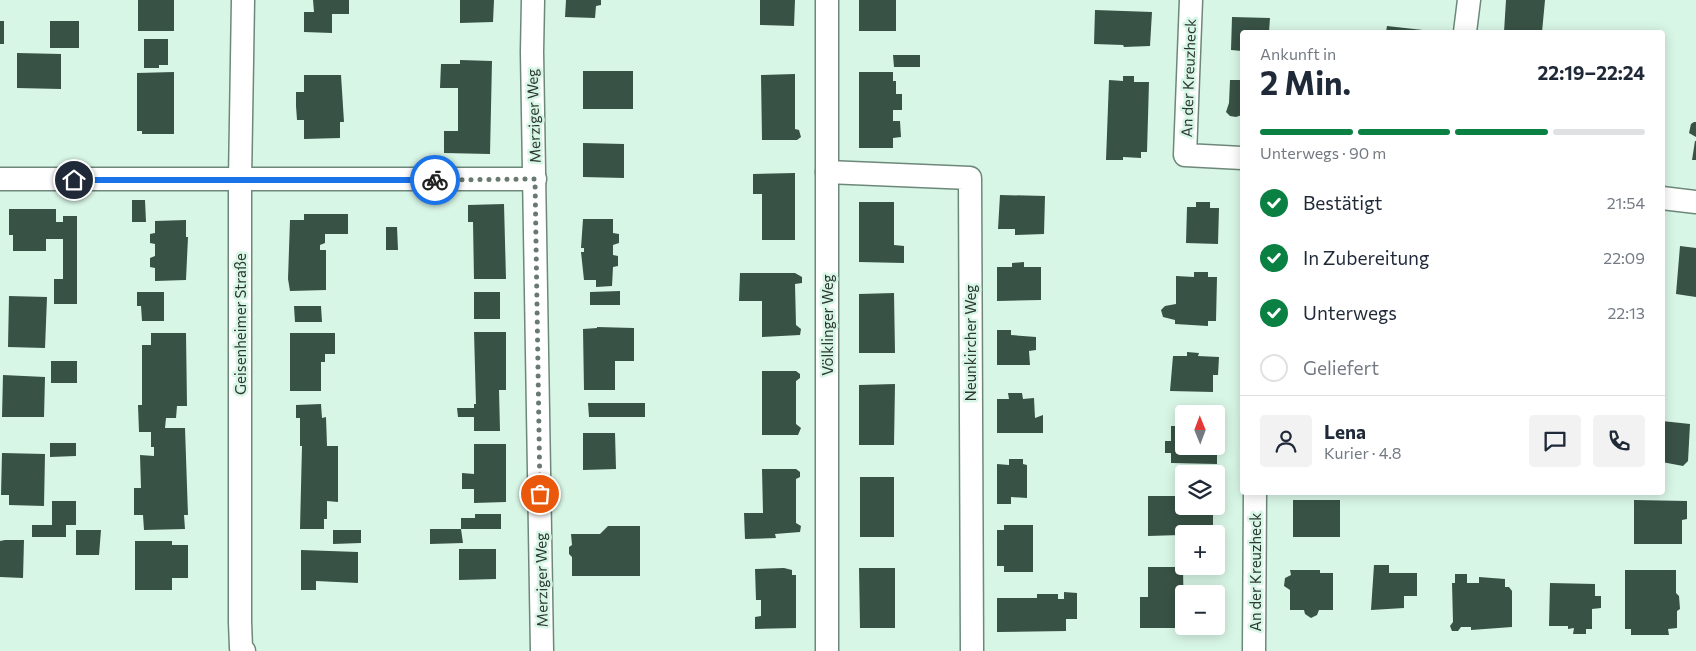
<!DOCTYPE html>
<html lang="de">
<head>
<meta charset="utf-8">
<style>
	:root { --surface:#fff; --page:#f2f2f3; --text:#1f2937; --muted:#747a83; --line:#e0e1e3; --accent:#0b8043 }
	body { margin:0; font-family:Commissioner,sans-serif; background:var(--page); color:var(--text); height:100vh; display:flex; flex-direction:column; font-size:19px; white-space:nowrap }
	* { box-sizing:border-box; margin:0 }
	p { font-size:16px; color:var(--muted) }
	.icon { flex:none; width:28px; height:28px; fill:none; stroke:currentColor; stroke-width:2; stroke-linecap:round; stroke-linejoin:round }
	.map { position:relative; flex:1; overflow:hidden }
	.sheet { position:absolute; left:1240px; top:30px; width:425px; height:465px; display:flex; flex-direction:column; background:var(--surface); border-radius:5px; box-shadow:0 2px 12px #0003 }
	.sheet>* { flex:none }
	.needle { width:32px; rotate:359deg }
	.controls { position:absolute; left:1175px; top:405px; display:grid; gap:10px }
	.controls a { display:grid; place-items:center; width:50px; height:50px; border-radius:5px; background:var(--surface); box-shadow:0 2px 12px #0003; font-size:25px }
	.pin { position:absolute; display:grid; place-items:center; width:42px; height:42px; color:#fff; margin:-21px; border:2px solid #fff; border-radius:50%; box-shadow:0 1px 5px #0007 }
	.courier { position:absolute; display:grid; place-items:center; width:50px; height:50px; margin:-25px; border:4px solid #1a73e8; border-radius:50%; background:#fff; color:#222; box-shadow:0 1px 6px #0007 }
	.overview em { font-style:normal; font-weight:700 }
	.overview div { display:flex; flex-direction:column-reverse }
	.overview { display:flex; align-items:center; justify-content:space-between; height:85px; padding:0 20px }
	h1 { font-size:32px; font-weight:700; line-height:38px }
	.bar { display:grid; grid-template-columns:repeat(4,1fr); gap:8px 5px; align-content:center; height:60px; padding:0 20px }
	.bar i { height:6px; border-radius:4px; background:var(--line) }
	.bar .current { background:var(--accent) }
	.bar p { grid-column:span 4 }
	.line { display:flex; align-items:center; gap:12px; padding:0 20px; border-top:1px solid var(--line) }
	.line div { flex:1 }
	.round { display:grid; place-items:center; flex:none; width:52px; height:52px; border-radius:5px; background:var(--page) }
	ol { padding:0 20px; list-style:none }
	li { display:flex; align-items:center; gap:15px; height:55px }
	li p { margin-inline-start:auto }
	li .icon { padding:5px; border-radius:50%; background:var(--accent); color:#fff; stroke-width:4 }
	li:last-child { color:var(--muted) }
	li i { width:28px; height:28px; border:2px solid var(--line); border-radius:50% }
	.map>svg:first-child { display:block }
	.building { fill:#385245 }
	.lines { fill:none; stroke-linecap:round; stroke-linejoin:round }
	.minor-casing { stroke:#6d887a; stroke-width:25 }
	.minor { stroke:#fff; stroke-width:22 }
	.done { stroke:#687a70; stroke-width:5; stroke-dasharray:0 9 }
	.route { stroke:#1a73e8; stroke-width:6 }
	.labels { text-anchor:middle; dominant-baseline:central; stroke-width:5; stroke-linejoin:round; paint-order:stroke }
	.street-label { font-size:15px; fill:#2b3731; stroke:#d8f6e6 }
</style>
</head>
<body>
<div class="map">
<svg width="1696" height="651" viewBox="0 0 1696 651">
	<rect width="100%" height="100%" fill="#d8f6e6"/>
	<g class="building">
		<rect x="138" y="0" width="36" height="31"/>
		<path d="M313,0H349V14H332V33L304,32V12H314Z"/>
		<path d="M460,0H494L493,22L460,23Z"/>
		<path d="M566,0H601V5L596,6L595,18L565,17Z"/>
		<path d="M760,0H795L794,26L760,25Z"/>
		<rect x="859" y="0" width="37" height="31"/>
		<path d="M1506,0H1545L1542,32H1504Z"/>
		<path d="M1095,10L1152,12L1150,46L1124,47L1123,45L1094,44Z"/>
		<path d="M1232,17L1270,18L1269,32H1242V51L1231,50Z"/>
		<rect x="0" y="21" width="4" height="23"/>
		<rect x="50" y="21" width="29" height="27"/>
		<path d="M1387,26L1423,30V32H1386Z"/>
		<path d="M144,39H168V65H159V68H144Z"/>
		<path d="M17,53L61,54V89L17,88Z"/>
		<path d="M893,55H920V67H894Z"/>
		<path d="M460,60L492,61L490,154L444,153V131H458V88H440L441,64H460Z"/>
		<rect x="583" y="71" width="50" height="38"/>
		<path d="M174,72V134H142V131H137V73Z"/>
		<path d="M859,72H893V81H896V94H902V110H893V121H900L901,137L893,138V148H859Z"/>
		<path d="M795,74V129L799,130L801,137L797,140H762L761,75Z"/>
		<path d="M304,75H341L344,122H340V138L304,139V120H297L296,106V92H304Z"/>
		<path d="M1123,76H1134V82H1149L1147,152H1141V158L1123,157V160H1106L1109,80L1123,81Z"/>
		<path d="M1230,80H1242V115L1236,117L1230,116L1226,112L1229,103Z"/>
		<path d="M1694,122H1696V137L1689,133L1691,124Z"/>
		<path d="M1695,141H1696V160H1692Z"/>
		<path d="M583,143L624,144V178L583,177Z"/>
		<path d="M795,173V240H762V194H753V174Z"/>
		<path d="M1000,195L1045,196L1044,234L1015,235V229H998Z"/>
		<path d="M132,200H145L146,222H132Z"/>
		<path d="M859,202H894V245L904,246V263L859,262Z"/>
		<path d="M1196,202H1210V208H1219L1218,244L1186,243L1187,207H1196Z"/>
		<path d="M504,204L506,279H474L473,222H468V205Z"/>
		<path d="M9,209H56V222H63V216H77V304H54V279H63V239H46V251H13V235H9Z"/>
		<path d="M304,214H348V234H325V243L320,245V250H326V290L290,291L288,279L290,220H304Z"/>
		<path d="M583,219H613V233L619,234V243L613,245V255L618,256V266L613,267L612,286L596,287V280H584L581,252H584V248H581Z"/>
		<path d="M186,220V237H188L186,280L155,281V268L150,267V258L155,256V244L150,243V234L155,233V221Z"/>
		<path d="M386,227H397L398,250H386Z"/>
		<path d="M1680,246L1696,248V297L1676,294Z"/>
		<path d="M1024,262V267H1041V300L997,301V267H1012V263Z"/>
		<path d="M1194,272H1208V277H1217L1216,321H1208V326L1175,324V320L1163,317L1161,310L1165,306L1176,304V276L1194,277Z"/>
		<path d="M740,273H795L802,277V283L795,284L796,325L801,329L800,335L762,337V301H739Z"/>
		<path d="M620,291V305H590V292Z"/>
		<path d="M137,292H164V321H142L141,306H137Z"/>
		<rect x="474" y="292" width="26" height="27"/>
		<path d="M894,293L895,353H859V294Z"/>
		<path d="M9,296L47,297L45,348L8,347Z"/>
		<path d="M294,306H321L322,322H295Z"/>
		<path d="M597,327L634,328V361H615V390H584L583,329L597,328Z"/>
		<path d="M997,330H1011V335L1036,337V350L1029,351L1030,365H997Z"/>
		<path d="M474,332H506V390H499L500,431H474V417H458L457,408H474V404H476Z"/>
		<path d="M151,333H186L187,406H177L176,418H166L165,428H185L188,515H184L185,529L144,530L143,515H134V488H141L140,455L154,456V447H151V432H139L138,405H142V345H151Z"/>
		<path d="M290,333H335V354H325V362H321V391H290Z"/>
		<path d="M1187,352L1199,353L1198,356L1219,357L1218,375H1213V392L1170,391L1173,356H1187Z"/>
		<rect x="51" y="361" width="26" height="22"/>
		<path d="M762,371H796L800,374V378L796,381V424L801,428L798,435H762Z"/>
		<path d="M3,375L45,377L44,417H2Z"/>
		<path d="M895,384L894,445H859V385Z"/>
		<path d="M1008,393H1022L1023,399L1034,398L1035,418L1043,415V433H997V399H1009Z"/>
		<path d="M588,403H645V417H589Z"/>
		<path d="M321,404L322,418L326,417L327,446H338V502L327,501V519H324V529H300L302,446H300V418H296V405Z"/>
		<path d="M1662,421L1690,424L1688,461L1683,466L1662,462Z"/>
		<path d="M1171,426H1184V446H1217V464L1171,463V453H1165V441H1171Z"/>
		<path d="M583,433H615L616,469L583,470Z"/>
		<path d="M50,443H76V456L50,457Z"/>
		<path d="M474,444H506V502L474,503V489H462V473L474,474Z"/>
		<path d="M2,453L45,454L44,506L9,505V495H1Z"/>
		<path d="M1009,459H1023V464L1027,465V498L1011,497V504H997V464L1009,465Z"/>
		<path d="M762,469H796L800,472V477L796,479V523L801,526L800,532L775,534L776,538L745,539L744,513H763Z"/>
		<rect x="860" y="477" width="34" height="60"/>
		<path d="M1148,496H1184V506H1213V534L1148,536Z"/>
		<rect x="1293" y="500" width="47" height="37"/>
		<path d="M1634,500L1687,501V519L1682,520V544H1634Z"/>
		<path d="M52,501H76V525H66V537H32V525H52Z"/>
		<path d="M475,514H501V529H461L463,543L430,544V529H461V518H475Z"/>
		<path d="M1004,525H1033V572H1004V566H997V530H1004Z"/>
		<path d="M608,526H640V576H572V557L569,554V547L572,545L571,534H600Z"/>
		<path d="M76,530H101L99,555H76Z"/>
		<path d="M333,530H361V543L333,544Z"/>
		<path d="M5,540H24L23,578L0,577V541Z"/>
		<path d="M135,541H172V545H188V578H172V590H135Z"/>
		<path d="M459,549H496V579L459,580Z"/>
		<path d="M301,550L358,552V583L316,581V590H301Z"/>
		<path d="M1374,565H1389V573H1417V596H1404V608L1371,610Z"/>
		<path d="M1148,567H1183L1184,626H1215V628H1140V597H1148Z"/>
		<path d="M784,568L792,570V575H796V628L755,629V617L761,616V600H756L755,569Z"/>
		<path d="M859,568H895V628H860Z"/>
		<path d="M1290,570H1320V573H1333V610H1319L1317,615L1311,618L1305,614L1304,610H1290V590L1284,586L1285,578L1291,575Z"/>
		<path d="M1625,570H1676V593L1679,596L1680,609L1677,611V628L1668,629L1669,635H1631V629H1625Z"/>
		<path d="M1455,574H1467V583H1479V577L1505,579V587H1509L1512,591V627L1471,630V627H1461L1458,631H1452L1450,626L1453,622L1452,583H1455Z"/>
		<path d="M1550,583L1595,584V596H1601V608L1592,609V629H1586V634H1573L1574,628L1568,629V626H1549Z"/>
		<path d="M1064,592L1077,593V619H1066V631L997,632V598H1037V594H1058V599H1064Z"/>
	</g>
	<g class="lines">
		<defs>
			<g id="minor">
				<path d="M243,0L240,180V622L241,648L244,651"/>
				<path d="M533,0L532,52L542,651"/>
				<path d="M1191,0L1185,155L1242,158"/>
				<path d="M1465,32L1469,0"/>
				<path d="M827,172L970,178L972,651"/>
				<path d="M0,179H535"/>
				<path d="M1662,198L1696,202"/>
				<path d="M827,651V0"/>
				<path d="M1254,651L1255,492"/>
			</g>
		</defs>
		<use href="#minor" class="minor-casing"/>
		<use href="#minor" class="minor"/>
	</g>
	<g class="lines">
		<path class="done" d="M435,180L535,179L540,494"/>
		<path class="route" d="M74,180H435"/>
	</g>
	<g class="labels">
		<g class="street-label">
			<text transform="translate(1188 78) rotate(-88)">An der Kreuzheck</text>
			<text transform="translate(533 116) rotate(-92)">Merziger Weg</text>
			<text transform="translate(240 324) rotate(-90)">Geisenheimer Straße</text>
			<text transform="translate(827 325) rotate(-90)">Völklinger Weg</text>
			<text transform="translate(970 343) rotate(-90)">Neunkircher Weg</text>
			<text transform="translate(1255 572) rotate(-90)">An der Kreuzheck</text>
			<text transform="translate(541 580) rotate(-91)">Merziger Weg</text>
		</g>
	</g>
</svg>
<div class="controls">
<a><svg class="needle" viewBox="-14 -14 28 28"><path d="M0-13l5 13h-10z" fill="#e53935"/><path d="M0 13l5-13h-10z" fill="#747a83"/></svg></a>
<a><svg class="icon" aria-label="layers" viewBox="0 0 24 24"><path d="M12 4l9 5-9 5-9-5zM3 14l9 5 9-5"/></svg></a>
<a>+</a>
<a>−</a>
</div>
<div class="pin" style="left:540px;top:494px;background:#ea580c"><svg class="icon" aria-label="bag" viewBox="0 0 24 24"><path d="M5 8h14l-1 12H6zM9 8a3 3 0 0 1 6 0"/></svg></div>
<div class="pin" style="left:74px;top:180px;background:#1f2937"><svg class="icon" aria-label="home" viewBox="0 0 24 24"><path d="M3 11l9-7 9 7M6 9v11h12V9"/></svg></div>
<div class="courier" style="left:435px;top:180px"><svg class="icon" aria-label="bike" viewBox="0 0 24 24"><circle cx="6" cy="16" r="4"/><circle cx="18" cy="16" r="4"/><path d="M6 16l4-8h5l3 8M10 8l3 8H6M13 5h3"/></svg></div>
<section class="sheet">
<div class="overview"><div><h1>2 Min.</h1><p>Ankunft in</p></div><em>22:19–22:24</em></div>
<div class="bar"><i class="current"></i><i class="current"></i><i class="current"></i><i></i><p>Unterwegs · 90 m</p></div>
<ol>
<li><svg class="icon" aria-label="check" viewBox="0 0 24 24"><path d="M5 12l5 5 9-10"/></svg>Bestätigt<p>21:54</p></li>
<li><svg class="icon" aria-label="check" viewBox="0 0 24 24"><path d="M5 12l5 5 9-10"/></svg>In Zubereitung<p>22:09</p></li>
<li><svg class="icon" aria-label="check" viewBox="0 0 24 24"><path d="M5 12l5 5 9-10"/></svg>Unterwegs<p>22:13</p></li>
<li><i></i>Geliefert</li>
</ol>
<div class="line" style="height:90px"><a class="round"><svg class="icon" aria-label="person" viewBox="0 0 24 24"><circle cx="12" cy="8" r="4"/><path d="M4 21q1-7 8-7t8 7"/></svg></a><div><b>Lena</b><p>Kurier · 4.8</p></div><a class="round"><svg class="icon" aria-label="chat" viewBox="0 0 24 24"><path d="M4 5h16v11H9l-5 4z"/></svg></a><a class="round"><svg class="icon" aria-label="phone" viewBox="0 0 24 24"><path d="M5 4h4l2 5-3 2q2 4 5 5l2-3 5 2v4C11 20 4 13 5 4z"/></svg></a></div>
</section>
</div>
</body>
</html>
